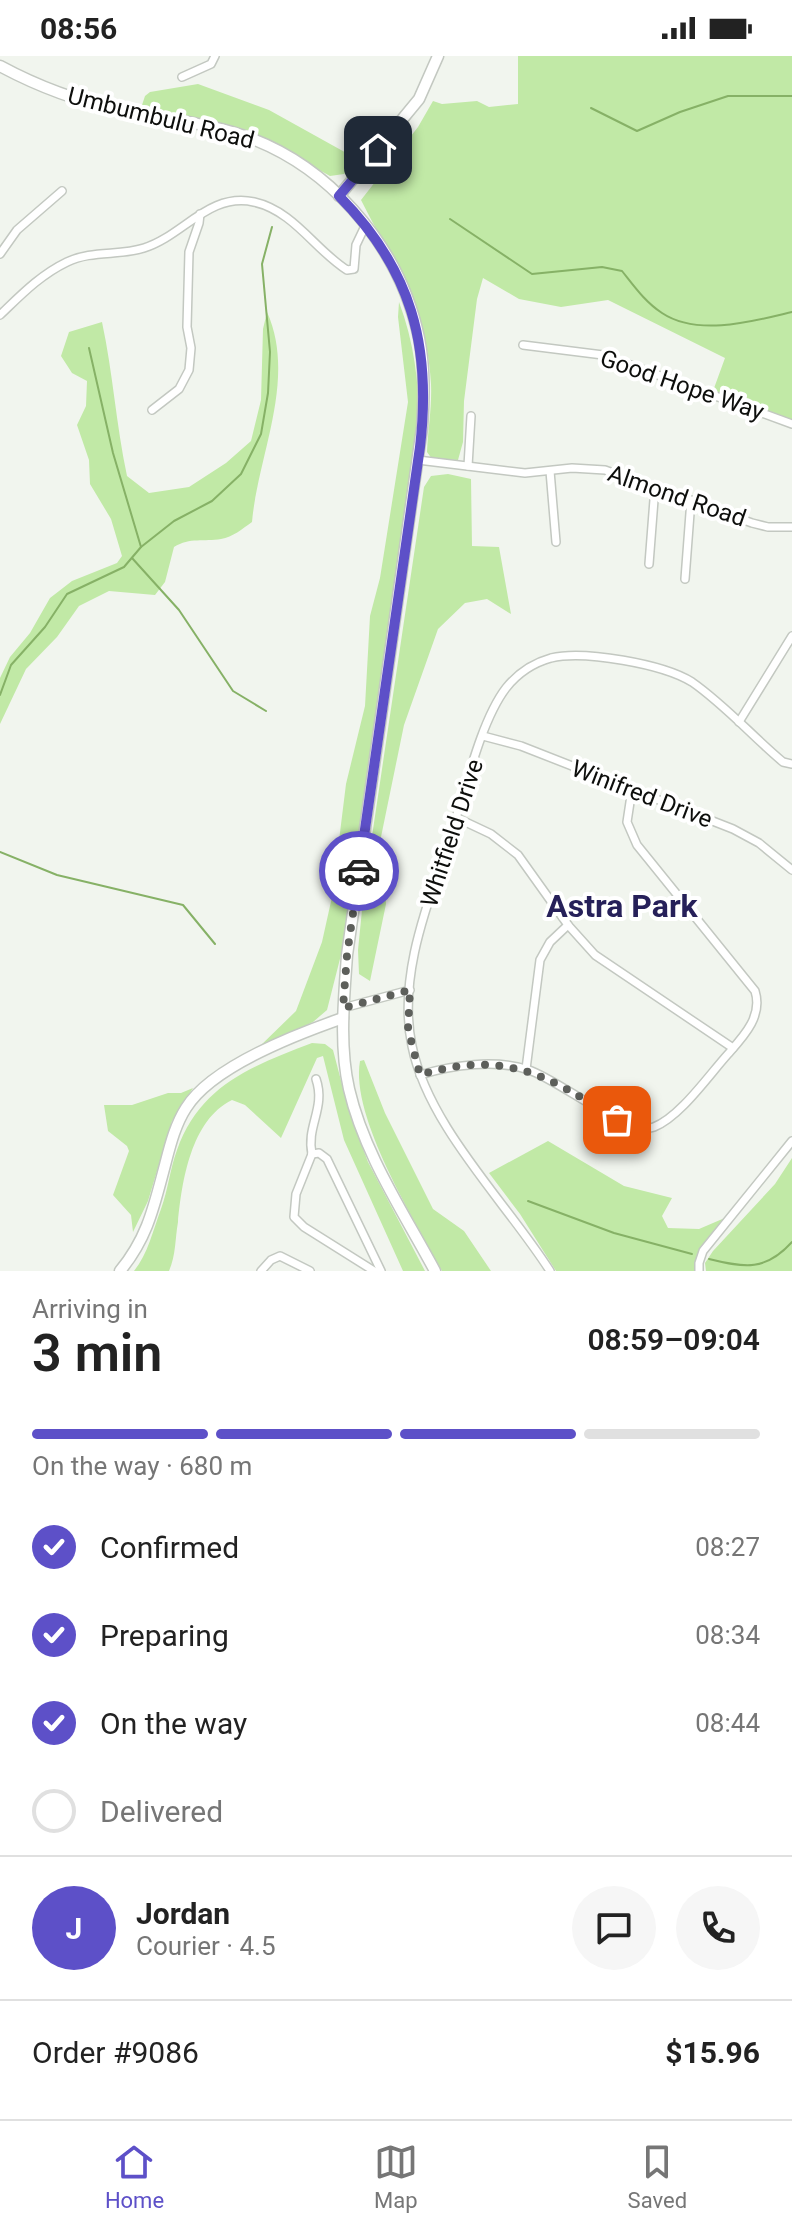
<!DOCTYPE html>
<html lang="en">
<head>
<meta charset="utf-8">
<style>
	:root { --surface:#fff; --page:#f6f6f6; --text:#222; --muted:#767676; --line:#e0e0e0; --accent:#5d50c8 }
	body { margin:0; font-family:Roboto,sans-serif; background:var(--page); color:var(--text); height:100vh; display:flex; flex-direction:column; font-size:30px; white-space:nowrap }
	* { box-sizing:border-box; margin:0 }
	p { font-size:26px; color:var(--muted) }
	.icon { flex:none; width:44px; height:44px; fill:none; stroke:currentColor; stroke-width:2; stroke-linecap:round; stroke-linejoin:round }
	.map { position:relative; height:1215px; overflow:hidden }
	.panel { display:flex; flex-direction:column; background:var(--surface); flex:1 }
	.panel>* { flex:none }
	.pin { position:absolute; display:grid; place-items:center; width:68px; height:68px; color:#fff; margin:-34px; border-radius:16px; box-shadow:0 4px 12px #0006 }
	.courier { position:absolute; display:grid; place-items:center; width:80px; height:80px; margin:-40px; border:6px solid #5d50c8; border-radius:50%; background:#fff; color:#222; box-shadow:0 2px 10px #0007 }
	.head em { font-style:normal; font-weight:600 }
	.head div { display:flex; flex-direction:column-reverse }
	.head { display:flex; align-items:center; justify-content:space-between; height:136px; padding:0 32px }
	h1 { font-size:52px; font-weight:600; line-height:60px }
	.bar { display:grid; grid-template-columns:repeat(4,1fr); gap:12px 8px; align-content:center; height:96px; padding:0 32px }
	.bar i { height:10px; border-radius:6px; background:var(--line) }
	.bar .active { background:var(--accent) }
	.bar p { grid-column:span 4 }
	.line { display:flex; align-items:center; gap:20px; padding:0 32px; border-top:2px solid var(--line) }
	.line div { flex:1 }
	.round { display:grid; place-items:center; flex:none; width:84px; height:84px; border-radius:42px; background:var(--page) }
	ol { padding:0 32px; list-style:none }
	li { display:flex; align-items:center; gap:24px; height:88px }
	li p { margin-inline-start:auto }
	li .icon { padding:8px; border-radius:50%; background:var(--accent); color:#fff; stroke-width:4 }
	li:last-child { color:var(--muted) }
	li i { width:44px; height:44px; border:4px solid var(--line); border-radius:50% }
	.status { display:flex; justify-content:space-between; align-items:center; height:56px; padding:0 40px; background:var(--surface); direction:ltr }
	.status svg { height:22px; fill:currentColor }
	.menu { display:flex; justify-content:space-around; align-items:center; height:112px; border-top:2px solid var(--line); background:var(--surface); font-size:22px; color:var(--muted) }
	.menu a { display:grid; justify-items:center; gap:4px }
	.menu .active { color:var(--accent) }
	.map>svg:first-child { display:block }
	.green { fill:#c1e9a6 }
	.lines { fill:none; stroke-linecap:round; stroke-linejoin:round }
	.stream { stroke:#86b166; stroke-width:2 }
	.street-casing { stroke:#c3c8c1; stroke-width:10 }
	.secondary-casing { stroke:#c3c8c1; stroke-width:13 }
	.street { stroke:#fff; stroke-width:7 }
	.secondary { stroke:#fff; stroke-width:10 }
	.done { stroke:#5d5f5b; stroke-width:8; stroke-dasharray:0 14.4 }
	.route { stroke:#5d50c8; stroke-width:10 }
	.labels { text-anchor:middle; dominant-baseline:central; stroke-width:8; stroke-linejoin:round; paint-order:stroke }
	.street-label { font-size:24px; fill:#0d0e0c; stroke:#fff }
	.district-label { font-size:32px; font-weight:bold; fill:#262059; stroke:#fff }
</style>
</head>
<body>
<div class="status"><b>08:56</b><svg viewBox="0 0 49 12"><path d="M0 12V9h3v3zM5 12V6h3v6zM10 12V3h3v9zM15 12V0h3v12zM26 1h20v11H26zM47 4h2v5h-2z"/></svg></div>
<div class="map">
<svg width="792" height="1215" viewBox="0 0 792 1215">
	<rect width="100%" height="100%" fill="#f1f5ee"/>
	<g class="green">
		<path d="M518,0H792V364L713,335L725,302L608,244L561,251L519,243L483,222L477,243L464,345L463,386L458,404L432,403L427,396C428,373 432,351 431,328C427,249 394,210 361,144L418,71L433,45L442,48L477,45L489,51L518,48Z"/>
		<path d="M198,28L269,54L359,104L344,118L330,120L278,91L144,55L141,52L145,40L150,36Z"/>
		<path d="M399,246C414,286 419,326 419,368L343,891L327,954L313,966L257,993L296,955L322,886L332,841L346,728L365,650L370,560L380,522L408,346L398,261Z"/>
		<path d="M267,256C297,323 258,398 252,466C242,473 233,481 221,483C204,486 190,481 174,491L165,526L155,539L109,535L79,550L57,581L26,613L0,668V622L10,601L30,577L50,542L72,525L117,507L122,500L111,463L90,428L89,404L77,369L86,350L87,325L72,317L61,300L69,276L102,266C113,317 116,369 127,420L149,437L189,431L226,407L251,385L261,344L263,273Z"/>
		<path d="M448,418L471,423L472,490L499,491L511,558L487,543L465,547L438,573L404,669L381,781L386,848L370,925L359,918L358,894L364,834L424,431L431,420Z"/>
		<path d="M312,987L325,988L333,994L349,1055L368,1106L425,1215H403L344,1084L323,1000L317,1002L281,1082L245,1049L232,1044C191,1064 182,1125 178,1166C175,1183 176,1199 169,1215H134C148,1198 153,1174 161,1153C168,1134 170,1113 177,1094C200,1029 252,1010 312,987Z"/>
		<path d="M364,1004L385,1057L433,1153L464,1175L491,1215H442C415,1165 350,1061 360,1005Z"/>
		<path d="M193,1032L172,1065L148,1145L133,1176L131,1159L113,1139L129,1095L127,1090L108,1075L104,1049H132L168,1037H181Z"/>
		<path d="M548,1085L624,1130L672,1142L662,1160L668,1172L699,1173L727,1161C714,1177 697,1193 694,1215H556L520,1158L489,1117Z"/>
		<path d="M792,1102V1215H706L705,1207L713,1195L775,1128Z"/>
	</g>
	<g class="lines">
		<g class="stream">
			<path d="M591,52L637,75L680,56L728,40H792"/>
			<path d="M450,163L532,218L602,211L622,215C634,230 645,246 662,257C698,281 754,265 792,256"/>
			<path d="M89,292L113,397L141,491"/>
			<path d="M132,502L179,554L233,635L266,655"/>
			<path d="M0,639L11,609L45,571L67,538L124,511L141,491L174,465L212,445L241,418L261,378L268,337L270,296L262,208L272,171"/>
			<path d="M0,796L57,819L183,849L215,888"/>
			<path d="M528,1145L614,1177L692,1198"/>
			<path d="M709,1203C745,1212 766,1215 792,1186"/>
		</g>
		<defs>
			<g id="street">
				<path d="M182,21L211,8L215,0"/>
				<path d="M0,198L17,174L62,135"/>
				<path d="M0,259C21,239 40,219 67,206C92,194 119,200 144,192C183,180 209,136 254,146C294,155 315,194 347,214L354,213L356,189L366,168"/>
				<path d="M523,289L603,299L792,368"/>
				<path d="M152,354L179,333L189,314L191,292L187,271L189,196L199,167L200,158"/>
				<path d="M418,404L525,417L572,412L605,414L752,467L768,471H792"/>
				<path d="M468,410L471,360"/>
				<path d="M550,415L556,486"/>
				<path d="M649,508L655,431"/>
				<path d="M685,523L691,444"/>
				<path d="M739,666L792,580"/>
				<path d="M483,680L521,690L733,773L759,787L792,814"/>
				<path d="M457,762L491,778L518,799L568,869L595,899L733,992"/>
				<path d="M343,952L410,934"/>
				<path d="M526,1013L540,904L550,886L568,869"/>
				<path d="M420,1019C452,1009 496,1003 529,1014C559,1024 629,1081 654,1071C680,1061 709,1019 728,998C744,980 763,960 755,935L637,789L627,766L632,733"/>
				<path d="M312,1098L296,1138L294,1161L304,1171L374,1215"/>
				<path d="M312,1098L319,1097L327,1103L381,1215"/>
				<path d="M312,1098C306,1070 326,1052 316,1023"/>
				<path d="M261,1215L271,1204L280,1200L310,1215"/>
				<path d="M550,1215C506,1146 428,1070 412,990C397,920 429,844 451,778C465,736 480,666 506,632C518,617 533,607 551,602C584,594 663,608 692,626C725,649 752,680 783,706L792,708"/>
				<path d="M699,1215V1207L703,1195L792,1085"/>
			</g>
			<g id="secondary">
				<path d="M0,10C37,30 77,45 119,54C157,62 195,65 232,76C325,103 399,187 419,282C425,312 424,342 422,372L347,899C344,943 339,989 349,1033C364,1098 404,1157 435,1215"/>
				<path d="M339,140L419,43L438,0"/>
				<path d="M120,1215C148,1181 154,1150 165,1109C170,1090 175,1069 186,1052C212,1010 297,978 343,962"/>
			</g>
		</defs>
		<use href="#street" class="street-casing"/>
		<use href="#secondary" class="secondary-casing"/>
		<use href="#street" class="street"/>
		<use href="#secondary" class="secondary"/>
	</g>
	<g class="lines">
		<path class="done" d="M359,815L347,899L343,952L410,934L408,973L420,1019C504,993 548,1019 617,1064"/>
		<path class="route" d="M359,815L420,391C432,289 411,213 339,140L378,94"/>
	</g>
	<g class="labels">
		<g class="street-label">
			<text transform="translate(161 62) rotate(14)">Umbumbulu Road</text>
			<text transform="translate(682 329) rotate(19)">Good Hope Way</text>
			<text transform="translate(677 440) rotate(19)">Almond Road</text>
			<text transform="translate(642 738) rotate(21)">Winifred Drive</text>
			<text transform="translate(452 777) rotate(-72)">Whitfield Drive</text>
		</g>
		<g class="district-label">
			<text x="622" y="850">Astra Park</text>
		</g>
	</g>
</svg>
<div class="pin" style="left:617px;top:1064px;background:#ea580c"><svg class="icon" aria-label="bag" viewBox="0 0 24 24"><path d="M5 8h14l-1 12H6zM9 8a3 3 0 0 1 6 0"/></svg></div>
<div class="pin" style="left:378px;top:94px;background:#1f2937"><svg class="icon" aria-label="home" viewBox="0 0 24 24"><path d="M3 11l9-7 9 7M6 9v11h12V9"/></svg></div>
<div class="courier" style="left:359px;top:815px"><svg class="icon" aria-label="car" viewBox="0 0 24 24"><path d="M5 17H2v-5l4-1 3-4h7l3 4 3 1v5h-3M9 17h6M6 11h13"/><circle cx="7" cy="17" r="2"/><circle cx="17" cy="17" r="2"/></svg></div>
</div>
<section class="panel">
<div class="head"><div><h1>3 min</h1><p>Arriving in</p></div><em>08:59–09:04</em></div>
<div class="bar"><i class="active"></i><i class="active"></i><i class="active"></i><i></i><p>On the way · 680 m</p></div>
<ol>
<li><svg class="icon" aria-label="check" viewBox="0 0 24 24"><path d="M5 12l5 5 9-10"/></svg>Confirmed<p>08:27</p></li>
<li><svg class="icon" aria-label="check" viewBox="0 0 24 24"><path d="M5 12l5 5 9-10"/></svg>Preparing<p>08:34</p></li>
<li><svg class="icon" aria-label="check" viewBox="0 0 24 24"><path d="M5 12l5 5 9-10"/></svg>On the way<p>08:44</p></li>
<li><i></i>Delivered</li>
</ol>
<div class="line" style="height:144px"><b class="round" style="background:var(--accent);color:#fff">J</b><div><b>Jordan</b><p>Courier · 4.5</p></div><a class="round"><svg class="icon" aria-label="chat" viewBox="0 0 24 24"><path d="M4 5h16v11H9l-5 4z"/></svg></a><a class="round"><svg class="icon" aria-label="phone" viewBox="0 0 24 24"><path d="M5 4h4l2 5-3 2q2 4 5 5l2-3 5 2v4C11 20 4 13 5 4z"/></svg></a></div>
<div class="line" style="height:104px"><div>Order #9086</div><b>$15.96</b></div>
</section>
<nav class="menu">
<a class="active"><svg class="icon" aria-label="home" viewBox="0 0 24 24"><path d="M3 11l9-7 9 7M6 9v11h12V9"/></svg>Home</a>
<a><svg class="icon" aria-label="map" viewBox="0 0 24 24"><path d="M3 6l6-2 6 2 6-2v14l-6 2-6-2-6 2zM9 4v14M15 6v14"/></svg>Map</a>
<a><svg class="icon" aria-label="saved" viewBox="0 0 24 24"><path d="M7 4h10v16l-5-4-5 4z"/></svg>Saved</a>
</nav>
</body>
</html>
